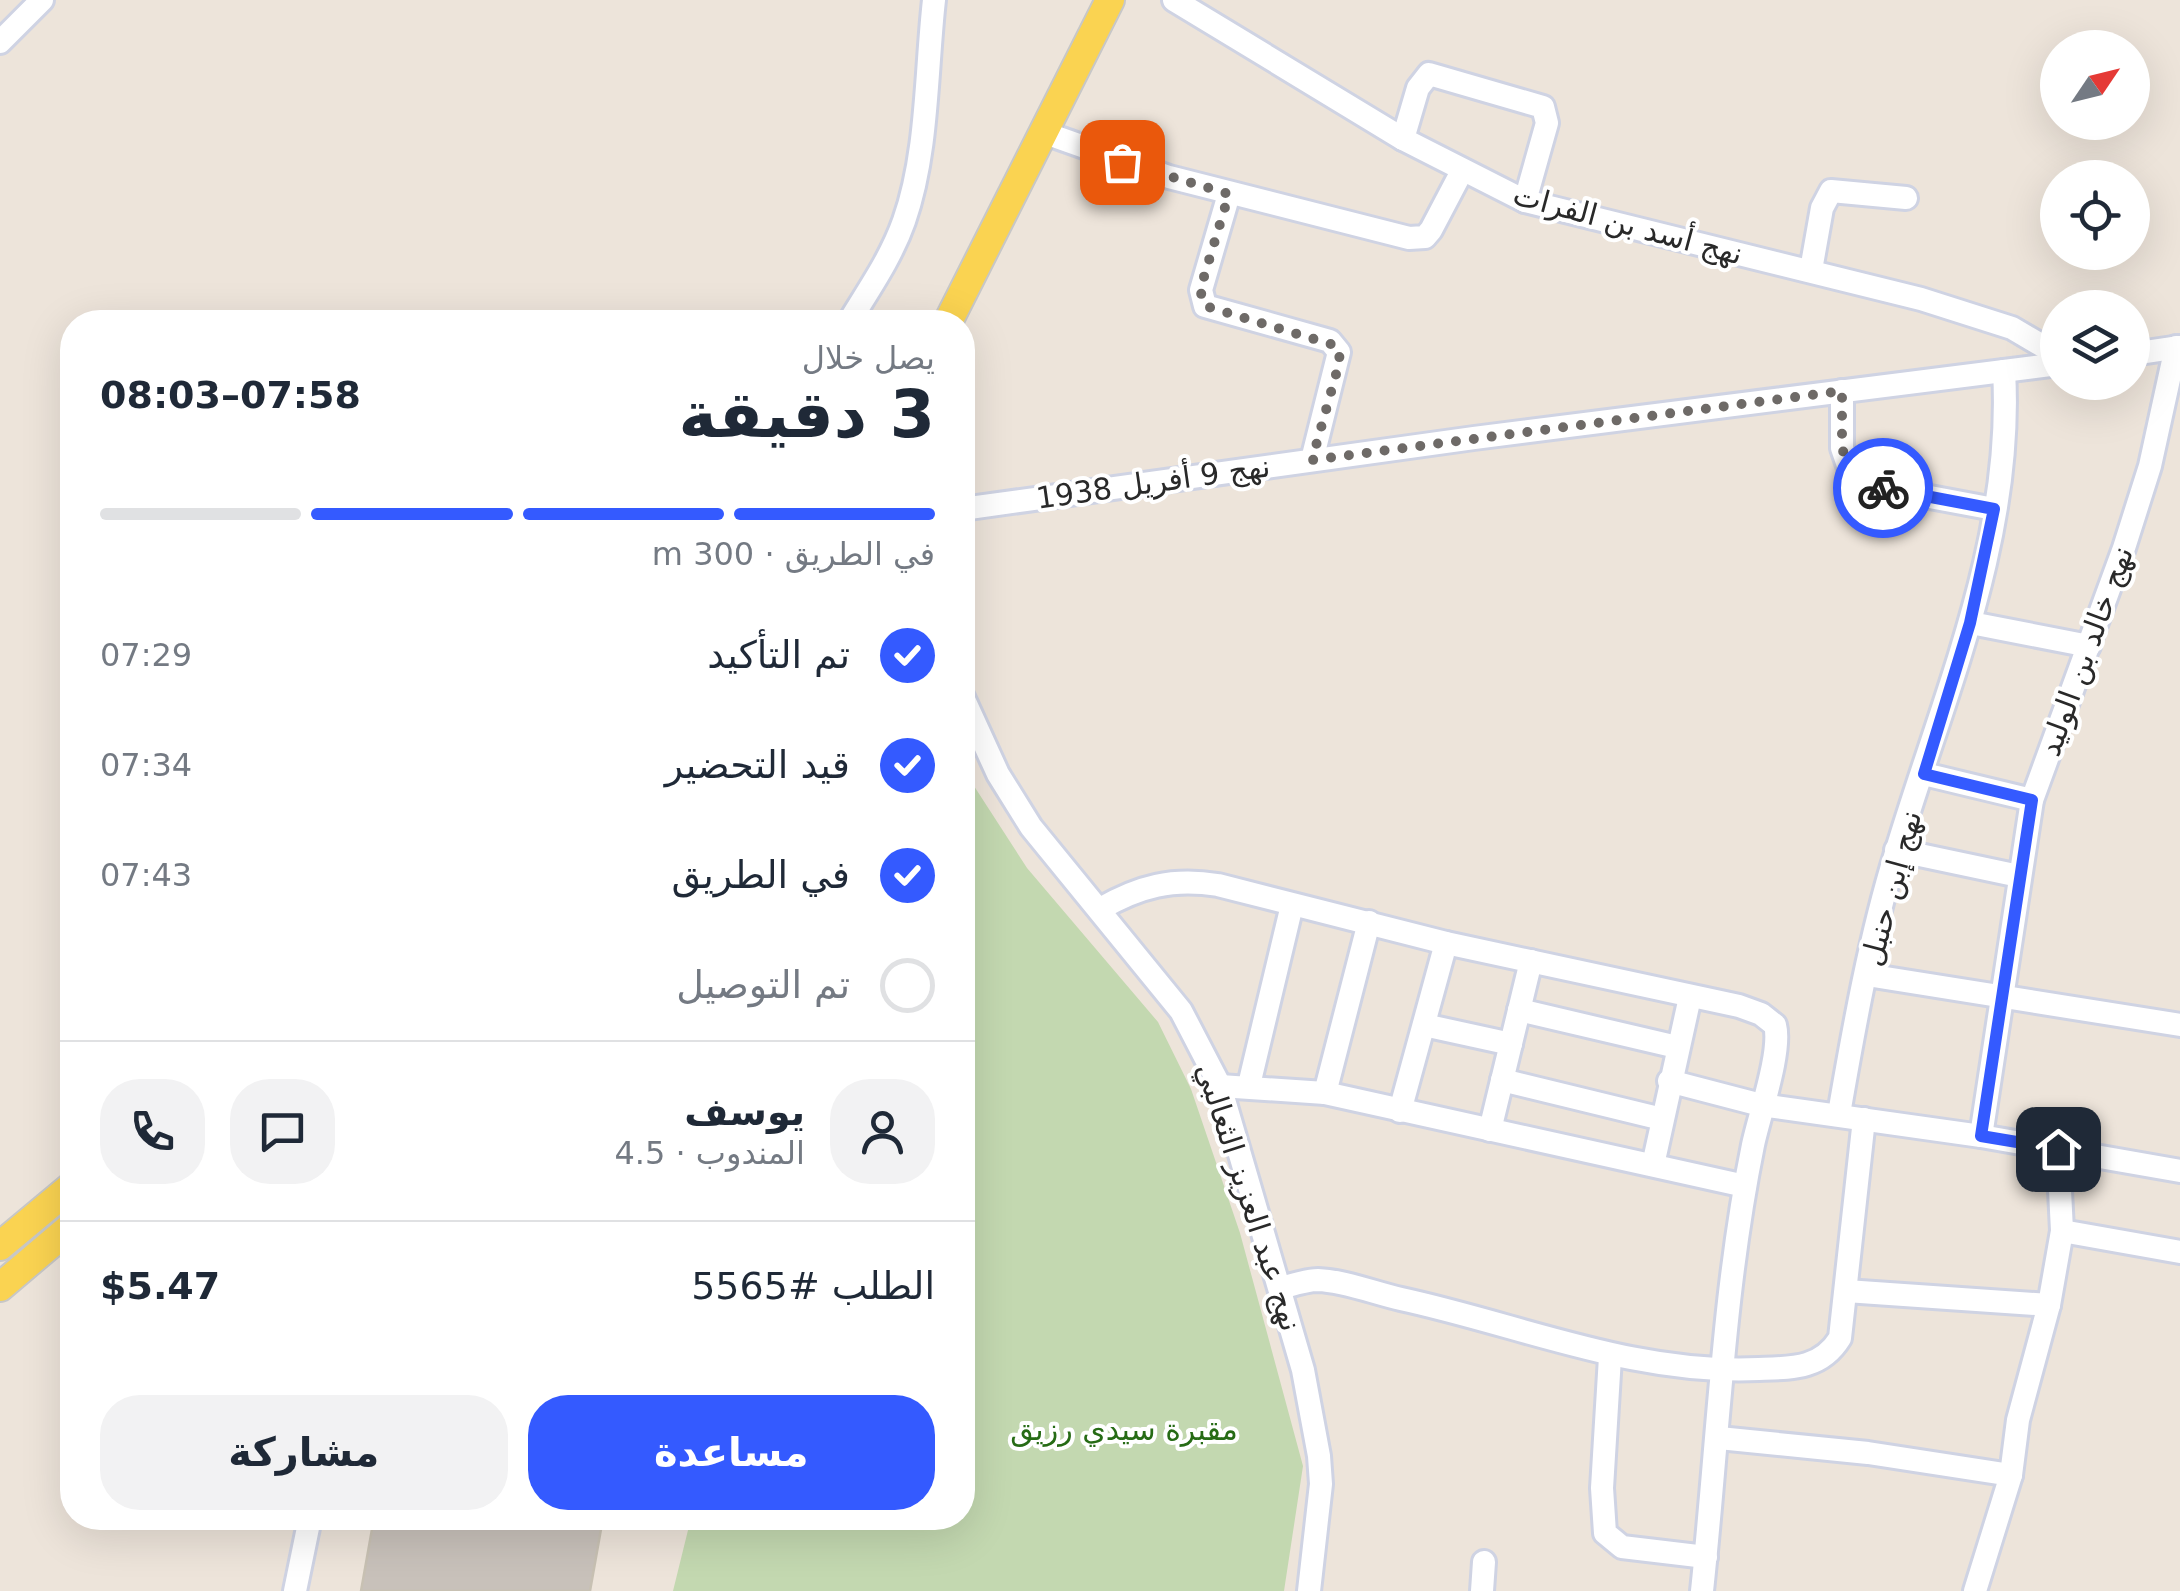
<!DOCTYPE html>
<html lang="ar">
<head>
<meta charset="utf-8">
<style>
	:root { --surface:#fff; --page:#f2f2f3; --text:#1f2937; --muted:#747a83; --line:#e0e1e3; --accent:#345aff }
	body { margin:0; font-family:"DejaVu Sans",Cairo,sans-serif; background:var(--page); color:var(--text); direction:rtl; height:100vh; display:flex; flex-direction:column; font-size:38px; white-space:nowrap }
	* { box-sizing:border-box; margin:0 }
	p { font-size:32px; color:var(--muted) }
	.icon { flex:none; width:55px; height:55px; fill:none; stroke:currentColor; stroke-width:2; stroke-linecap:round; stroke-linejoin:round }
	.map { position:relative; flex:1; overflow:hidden; direction:ltr }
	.sheet { position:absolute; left:60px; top:310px; width:915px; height:1220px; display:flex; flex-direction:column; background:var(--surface); border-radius:40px; box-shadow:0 10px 40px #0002; direction:rtl }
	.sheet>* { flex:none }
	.needle { width:65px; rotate:55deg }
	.buttons { position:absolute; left:2040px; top:30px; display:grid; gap:20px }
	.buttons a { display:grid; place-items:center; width:110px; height:110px; border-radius:50%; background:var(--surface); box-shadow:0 10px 40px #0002; font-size:50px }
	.pin { position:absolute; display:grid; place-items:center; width:85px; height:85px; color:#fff; margin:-42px; border-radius:20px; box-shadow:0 5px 15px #0006 }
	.courier { position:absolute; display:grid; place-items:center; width:100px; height:100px; margin:-50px; border:8px solid #345aff; border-radius:50%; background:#fff; color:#222; box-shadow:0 2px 12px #0007 }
	.head em { font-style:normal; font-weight:700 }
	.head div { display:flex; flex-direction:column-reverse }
	.head { display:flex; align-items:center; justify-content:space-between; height:170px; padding:0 40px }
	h1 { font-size:65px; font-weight:700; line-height:75px }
	.bar { display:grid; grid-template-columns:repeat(4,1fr); gap:15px 10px; align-content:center; height:120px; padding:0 40px }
	.bar i { height:12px; border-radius:8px; background:var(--line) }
	.bar .on { background:var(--accent) }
	.bar p { grid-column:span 4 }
	.line { display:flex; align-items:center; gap:25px; padding:0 40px; border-top:2px solid var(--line) }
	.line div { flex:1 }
	.round { display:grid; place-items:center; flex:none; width:105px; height:105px; border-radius:40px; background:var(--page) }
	ol { padding:0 40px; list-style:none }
	li { display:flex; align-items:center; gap:30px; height:110px }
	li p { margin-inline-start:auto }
	li .icon { padding:10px; border-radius:50%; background:var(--accent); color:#fff; stroke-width:4 }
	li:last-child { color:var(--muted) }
	li i { width:55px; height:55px; border:5px solid var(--line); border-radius:50% }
	.action { display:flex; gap:20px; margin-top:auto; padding:20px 40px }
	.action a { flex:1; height:115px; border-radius:40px; background:var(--accent); color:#fff; font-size:40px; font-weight:700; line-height:115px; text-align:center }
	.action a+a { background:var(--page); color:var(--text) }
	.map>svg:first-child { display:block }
	.cemetery { fill:#c3d8b0 }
	.building { fill:#c8c1ba; stroke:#c8c1b3; stroke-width:2.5 }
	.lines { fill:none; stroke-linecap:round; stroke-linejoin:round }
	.minor-casing { stroke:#cfd3e3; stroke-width:28 }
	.major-casing { stroke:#c7c7c7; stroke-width:32 }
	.minor { stroke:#fff; stroke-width:22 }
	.major { stroke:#fad351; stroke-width:28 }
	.done { stroke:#6e6a67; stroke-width:10; stroke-dasharray:0 18 }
	.route { stroke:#345aff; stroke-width:12 }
	.labels { text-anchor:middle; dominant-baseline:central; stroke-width:8; stroke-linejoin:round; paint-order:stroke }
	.street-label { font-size:30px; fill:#292929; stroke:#fff }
	.park-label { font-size:30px; fill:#266b15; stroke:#fff }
</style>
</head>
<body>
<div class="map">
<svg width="2180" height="1591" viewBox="0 0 2180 1591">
	<rect width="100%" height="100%" fill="#ede4da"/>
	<path class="cemetery" d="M963,769L1027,868L1158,1022L1191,1089L1240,1233L1303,1466L1284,1591H673L691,1518H962Z"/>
	<path class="building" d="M374,1518H603L590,1591H361Z"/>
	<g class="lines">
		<defs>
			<g id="minor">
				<path d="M1174,0L1403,139L1525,201L1921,299L2012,328L2058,355"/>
				<path d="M0,42L42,0"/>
				<path d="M1045,133L1169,177L1409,238L1425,237L1431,230L1462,171"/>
				<path d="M1403,139L1418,88L1429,74L1543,107L1547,123L1525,201"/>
				<path d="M1229,194L1201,290L1205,306L1330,341L1339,352L1312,460"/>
				<path d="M1811,270L1822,208L1831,191L1906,198"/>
				<path d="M849,322C869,289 891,258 904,221C928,153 926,71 934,0"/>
				<path d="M2132,354L2180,347"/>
				<path d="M1842,391V448L1852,477L1866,485L1994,509"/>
				<path d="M962,509L1474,438L2058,364"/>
				<path d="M1971,623L2089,646"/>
				<path d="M962,695L998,774L1031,827L1181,1011L1220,1086L1303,1370L1319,1456L1321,1484L1309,1591"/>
				<path d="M1924,774L2032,800"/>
				<path d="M1896,850L2019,876"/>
				<path d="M1100,909C1140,886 1172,878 1218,885L1446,943L1739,1006L1761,1014L1775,1025C1782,1051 1759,1116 1753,1145C1723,1292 1718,1442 1702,1591"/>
				<path d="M1867,975L2180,1025"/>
				<path d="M1519,1010L1677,1047"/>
				<path d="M1424,1025L1511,1044"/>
				<path d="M1502,1080L1662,1119"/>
				<path d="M1669,1081L1761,1105L1981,1136L2180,1171"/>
				<path d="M1249,1085L1292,905"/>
				<path d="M1220,1086L1325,1093L1745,1186"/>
				<path d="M1325,1093L1369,922"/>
				<path d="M1400,1111L1446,943"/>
				<path d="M1839,1114C1854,1027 1870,937 1896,853C1943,696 2014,539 2004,371"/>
				<path d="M1490,1130L1531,961"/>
				<path d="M1981,1136L2032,800L2124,548L2150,466L2176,347"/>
				<path d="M1653,1165L1690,997"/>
				<path d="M2062,1231L2180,1252"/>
				<path d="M1281,1288C1292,1285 1306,1280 1318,1280C1345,1281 1374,1293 1401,1299C1521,1325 1634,1375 1759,1369C1792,1368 1821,1369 1840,1338L1864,1119"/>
				<path d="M1846,1291L2049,1305"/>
				<path d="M1610,1357L1602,1488L1605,1533L1622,1547L1706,1557"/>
				<path d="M1719,1438L1868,1453L2011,1475"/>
				<path d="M295,1591L310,1518"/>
				<path d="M1482,1591L1484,1562"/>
				<path d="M1975,1591L2011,1475L2018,1420L2049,1305L2062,1231L2058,1149"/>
			</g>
			<g id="major">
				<path d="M948,322L1110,0"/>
				<path d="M0,1246L72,1186"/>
				<path d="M0,1287L72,1226"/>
			</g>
		</defs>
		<use href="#minor" class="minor-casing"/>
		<use href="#major" class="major-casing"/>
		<use href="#minor" class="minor"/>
		<use href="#major" class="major"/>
	</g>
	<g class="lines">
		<path class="done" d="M1122,162L1229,194L1200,290L1205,306L1337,346L1340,360L1312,460L1842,391V448L1852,477L1883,488"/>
		<path class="route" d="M1883,488L1994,509L1970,623L1924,774L2032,800L1981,1136L2058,1149"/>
	</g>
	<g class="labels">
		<g class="street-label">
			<text transform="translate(1628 224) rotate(15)">نهج أسد بن الفرات</text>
			<text transform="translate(1153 482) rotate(-8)">نهج 9 أفريل 1938</text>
			<text transform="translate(2086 651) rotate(-70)">نهج خالد بن الوليد</text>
			<text transform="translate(1891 888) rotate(-75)">نهج إبن حنبل</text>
			<text transform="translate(1249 1197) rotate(72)">نهج عبد العزيز الثعالبي</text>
		</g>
		<g class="park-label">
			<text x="1124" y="1429">مقبرة سيدي رزيق</text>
		</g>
	</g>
</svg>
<div class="buttons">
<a><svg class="needle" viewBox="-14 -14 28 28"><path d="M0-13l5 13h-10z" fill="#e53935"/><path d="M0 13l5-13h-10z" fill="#747a83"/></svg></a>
<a><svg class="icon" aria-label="locate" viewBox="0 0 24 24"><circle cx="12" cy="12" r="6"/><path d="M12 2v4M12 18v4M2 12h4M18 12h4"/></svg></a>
<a><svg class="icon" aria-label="layers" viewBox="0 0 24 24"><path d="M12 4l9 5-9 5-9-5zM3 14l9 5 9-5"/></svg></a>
</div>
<div class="pin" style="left:1122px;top:162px;background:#ea580c"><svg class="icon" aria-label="bag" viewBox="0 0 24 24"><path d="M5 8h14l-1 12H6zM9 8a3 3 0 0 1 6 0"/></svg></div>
<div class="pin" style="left:2058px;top:1149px;background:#1f2937"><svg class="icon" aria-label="home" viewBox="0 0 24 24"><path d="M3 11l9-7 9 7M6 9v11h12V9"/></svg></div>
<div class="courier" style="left:1883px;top:488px"><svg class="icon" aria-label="bike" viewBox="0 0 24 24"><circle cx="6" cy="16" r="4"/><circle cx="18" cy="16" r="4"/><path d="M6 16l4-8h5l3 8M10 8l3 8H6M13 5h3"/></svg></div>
<section class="sheet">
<div class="head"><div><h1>3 دقيقة</h1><p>يصل خلال</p></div><em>07:58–08:03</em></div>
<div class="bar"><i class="on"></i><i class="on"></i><i class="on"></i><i></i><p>في الطريق · 300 m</p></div>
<ol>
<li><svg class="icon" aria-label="check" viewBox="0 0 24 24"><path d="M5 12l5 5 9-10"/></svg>تم التأكيد<p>07:29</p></li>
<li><svg class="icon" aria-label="check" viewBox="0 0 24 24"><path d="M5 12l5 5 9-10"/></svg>قيد التحضير<p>07:34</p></li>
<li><svg class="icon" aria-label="check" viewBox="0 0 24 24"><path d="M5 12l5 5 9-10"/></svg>في الطريق<p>07:43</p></li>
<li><i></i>تم التوصيل</li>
</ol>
<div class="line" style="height:180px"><a class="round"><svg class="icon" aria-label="person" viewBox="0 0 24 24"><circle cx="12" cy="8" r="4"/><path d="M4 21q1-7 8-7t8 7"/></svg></a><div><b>يوسف</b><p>المندوب · 4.5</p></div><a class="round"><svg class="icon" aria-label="chat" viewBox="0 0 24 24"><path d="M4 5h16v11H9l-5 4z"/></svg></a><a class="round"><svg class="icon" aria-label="phone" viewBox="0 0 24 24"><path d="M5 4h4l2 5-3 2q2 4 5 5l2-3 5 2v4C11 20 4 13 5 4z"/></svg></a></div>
<div class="line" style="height:130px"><div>الطلب #5565</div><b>$5.47</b></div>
<div class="action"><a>مساعدة</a><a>مشاركة</a></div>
</section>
</div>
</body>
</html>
